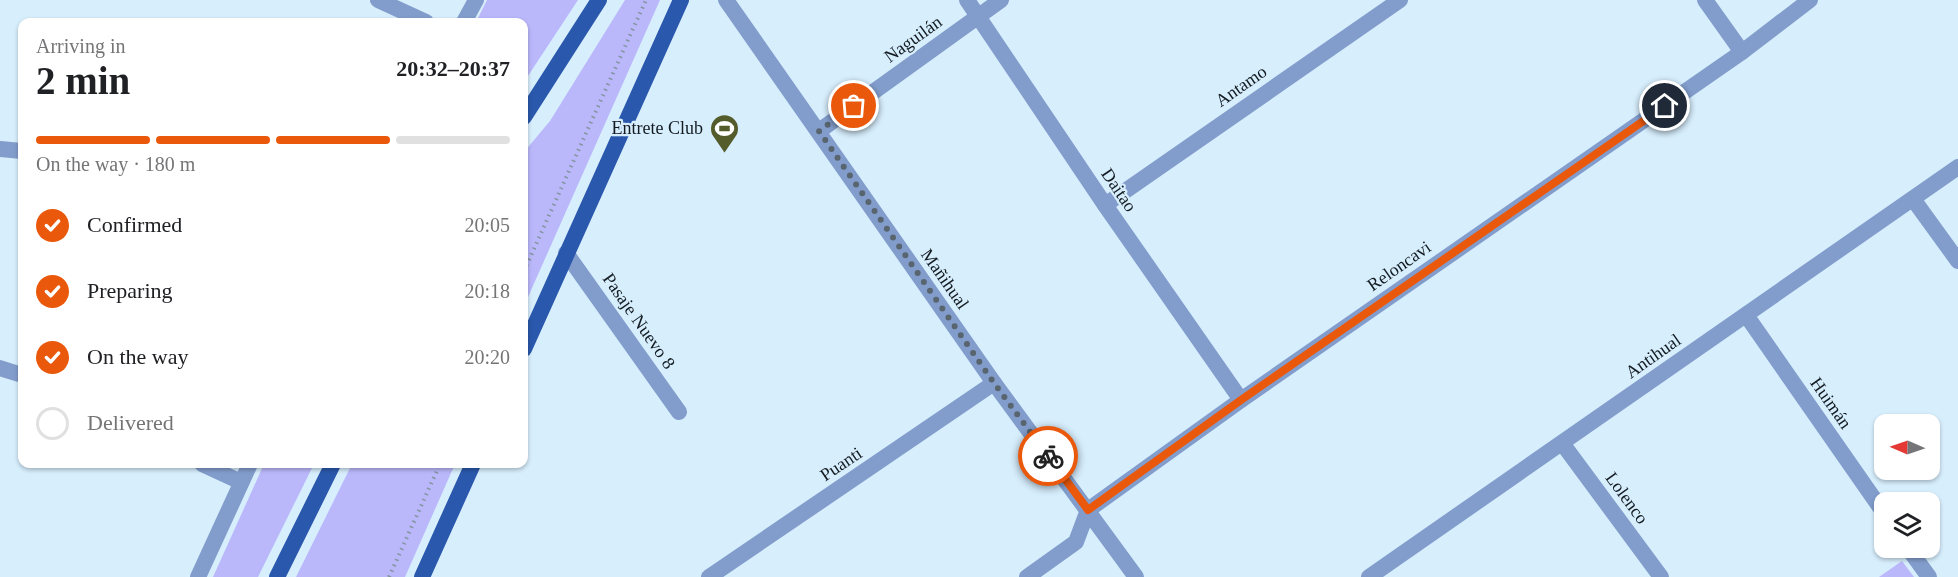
<!DOCTYPE html>
<html lang="en">
<head>
<meta charset="utf-8">
<style>
	:root { --surface:#fff; --page:#f6f6f6; --text:#202124; --muted:#757577; --line:#e0e0e0; --accent:#ea580c }
	body { margin:0; font-family:Georgia,serif; background:var(--page); color:var(--text); height:100vh; display:flex; flex-direction:column; font-size:22px; white-space:nowrap }
	* { box-sizing:border-box; margin:0 }
	p { font-size:20px; color:var(--muted) }
	.icon { flex:none; width:33px; height:33px; fill:none; stroke:currentColor; stroke-width:2; stroke-linecap:round; stroke-linejoin:round }
	.map { position:relative; flex:1; overflow:hidden }
	.details { position:absolute; left:18px; top:18px; width:510px; height:450px; display:flex; flex-direction:column; background:var(--surface); border-radius:12px; box-shadow:0 2px 4px #0004 }
	.details>* { flex:none }
	.needle { width:39px; rotate:272deg }
	.tools { position:absolute; left:1874px; top:414px; display:grid; gap:12px }
	.tools a { display:grid; place-items:center; width:66px; height:66px; border-radius:12px; background:var(--surface); box-shadow:0 2px 4px #0004; font-size:30px }
	.pin { position:absolute; display:grid; place-items:center; width:51px; height:51px; color:#fff; margin:-26px; border:3px solid #fff; border-radius:50%; box-shadow:0 2px 6px #0007 }
	.courier { position:absolute; display:grid; place-items:center; width:60px; height:60px; margin:-30px; border:4px solid #ea580c; border-radius:50%; background:#fff; color:#222; box-shadow:0 2px 8px #0007 }
	.headline em { font-style:normal; font-weight:700 }
	.headline div { display:flex; flex-direction:column-reverse }
	.headline { display:flex; align-items:center; justify-content:space-between; height:102px; padding:0 18px }
	h1 { font-size:39px; font-weight:700; line-height:45px }
	.bar { display:grid; grid-template-columns:repeat(4,1fr); gap:9px 6px; align-content:center; height:72px; padding:0 18px }
	.bar i { height:8px; border-radius:4px; background:var(--line) }
	.bar .active { background:var(--accent) }
	.bar p { grid-column:span 4 }
	ol { padding:0 18px; list-style:none }
	li { display:flex; align-items:center; gap:18px; height:66px }
	li p { margin-inline-start:auto }
	li .icon { padding:6px; border-radius:50%; background:var(--accent); color:#fff; stroke-width:4 }
	li:last-child { color:var(--muted) }
	li i { width:33px; height:33px; border:3px solid var(--line); border-radius:50% }
	.map>svg:first-child { display:block }
	.green { fill:#bab8fb }
	.lines { fill:none; stroke-linecap:round; stroke-linejoin:round }
	.path { stroke:#8495a0; stroke-width:4; stroke-dasharray:1.5 4.5; stroke-linecap:butt }
	.minor { stroke:#829dcc; stroke-width:16 }
	.primary { stroke:#2a58ac; stroke-width:16 }
	.done { stroke:#58656e; stroke-width:6; stroke-dasharray:0 10.8 }
	.route { stroke:#ea580c; stroke-width:8 }
	.labels { text-anchor:middle; dominant-baseline:central; stroke-width:4.5; stroke-linejoin:round; paint-order:stroke }
	.street-label { font-size:18px; fill:#131b21; stroke:#d7eefd }
	.poi-label { font-size:18px; fill:#131b21; stroke:#d7eefd; text-anchor:end }
</style>
</head>
<body>
<div class="map">
<svg width="1958" height="577" viewBox="0 0 1958 577">
	<rect width="100%" height="100%" fill="#d7eefd"/>
	<g class="green">
		<path d="M487,0H578L524,82V22H476Z"/>
		<path d="M625,0H660L524,306V152L550,121Z"/>
		<path d="M264,464H314L258,577H213Z"/>
		<path d="M352,464H455L405,577H296Z"/>
		<path d="M1902,561L1914,577H1879Z"/>
	</g>
	<g class="lines">
		<g class="path">
			<path d="M524,271L646,0"/>
			<path d="M389,577L440,464"/>
		</g>
		<g class="minor">
			<path d="M378,0L426,22"/>
			<path d="M726,0L994,383L1136,577"/>
			<path d="M967,0L1105,205L1241,400"/>
			<path d="M1705,0L1742,52"/>
			<path d="M464,22L476,0"/>
			<path d="M819,131L1001,0"/>
			<path d="M0,149L22,151"/>
			<path d="M1913,199L1958,261"/>
			<path d="M1105,205L1400,0"/>
			<path d="M566,253L679,412"/>
			<path d="M1746,315L1884,513"/>
			<path d="M0,368L22,375"/>
			<path d="M1562,443L1661,577"/>
			<path d="M202,464L241,482"/>
			<path d="M1908,548L1929,577"/>
			<path d="M198,577L250,464"/>
			<path d="M709,577L994,383"/>
			<path d="M1027,577L1076,542L1088,510L1241,400L1742,52L1810,0"/>
			<path d="M1369,577L1958,167"/>
		</g>
		<g class="primary">
			<path d="M524,117L599,0"/>
			<path d="M524,349L681,0"/>
			<path d="M277,577L333,464"/>
			<path d="M422,577L473,464"/>
		</g>
	</g>
	<g class="lines">
		<path class="done" d="M854,106L819,131L994,383L1048,456"/>
		<path class="route" d="M1048,456L1088,510L1241,400L1665,106"/>
	</g>
	<defs>
		<symbol id="stadium-pin" viewBox="-11 -11 22 30"><path d="M0 17L-7.5 6A9.5 9.5 0 1 1 7.5 6Z" fill="#545c2b" stroke="#d7eefd"/><path d="M0-5a6.5 5 0 1 0 0 10a6.5 5 0 1 0 0-10ZM-3.5-1.8h7v3.6h-7Z" fill="#fff"/></symbol>
	</defs>
	<g fill-rule="evenodd">
		<use href="#stadium-pin" x="708" y="112" width="33" height="45"/>
	</g>
	<g class="labels">
		<g class="street-label">
			<text transform="translate(913 39) rotate(-36)">Naguilán</text>
			<text transform="translate(1241 86) rotate(-35)">Antamo</text>
			<text transform="translate(1119 190) rotate(56)">Daitao</text>
			<text transform="translate(1399 266) rotate(-35)">Reloncavi</text>
			<text transform="translate(945 279) rotate(55)">Mañihual</text>
			<text transform="translate(639 321) rotate(55)">Pasaje Nuevo 8</text>
			<text transform="translate(1653 356) rotate(-35)">Antihual</text>
			<text transform="translate(1831 403) rotate(55)">Huimán</text>
			<text transform="translate(841 464) rotate(-34)">Puanti</text>
			<text transform="translate(1627 498) rotate(54)">Lolenco</text>
		</g>
		<g class="poi-label">
			<text x="703" y="128">Entrete Club</text>
		</g>
	</g>
</svg>
<div class="tools">
<a><svg class="needle" viewBox="-14 -14 28 28"><path d="M0-13l5 13h-10z" fill="#e53935"/><path d="M0 13l5-13h-10z" fill="#757577"/></svg></a>
<a><svg class="icon" aria-label="layers" viewBox="0 0 24 24"><path d="M12 4l9 5-9 5-9-5zM3 14l9 5 9-5"/></svg></a>
</div>
<div class="pin" style="left:854px;top:106px;background:#ea580c"><svg class="icon" aria-label="bag" viewBox="0 0 24 24"><path d="M5 8h14l-1 12H6zM9 8a3 3 0 0 1 6 0"/></svg></div>
<div class="pin" style="left:1665px;top:106px;background:#1f2937"><svg class="icon" aria-label="home" viewBox="0 0 24 24"><path d="M3 11l9-7 9 7M6 9v11h12V9"/></svg></div>
<div class="courier" style="left:1048px;top:456px"><svg class="icon" aria-label="bike" viewBox="0 0 24 24"><circle cx="6" cy="16" r="4"/><circle cx="18" cy="16" r="4"/><path d="M6 16l4-8h5l3 8M10 8l3 8H6M13 5h3"/></svg></div>
<section class="details">
<div class="headline"><div><h1>2 min</h1><p>Arriving in</p></div><em>20:32–20:37</em></div>
<div class="bar"><i class="active"></i><i class="active"></i><i class="active"></i><i></i><p>On the way · 180 m</p></div>
<ol>
<li><svg class="icon" aria-label="check" viewBox="0 0 24 24"><path d="M5 12l5 5 9-10"/></svg>Confirmed<p>20:05</p></li>
<li><svg class="icon" aria-label="check" viewBox="0 0 24 24"><path d="M5 12l5 5 9-10"/></svg>Preparing<p>20:18</p></li>
<li><svg class="icon" aria-label="check" viewBox="0 0 24 24"><path d="M5 12l5 5 9-10"/></svg>On the way<p>20:20</p></li>
<li><i></i>Delivered</li>
</ol>
</section>
</div>
</body>
</html>
